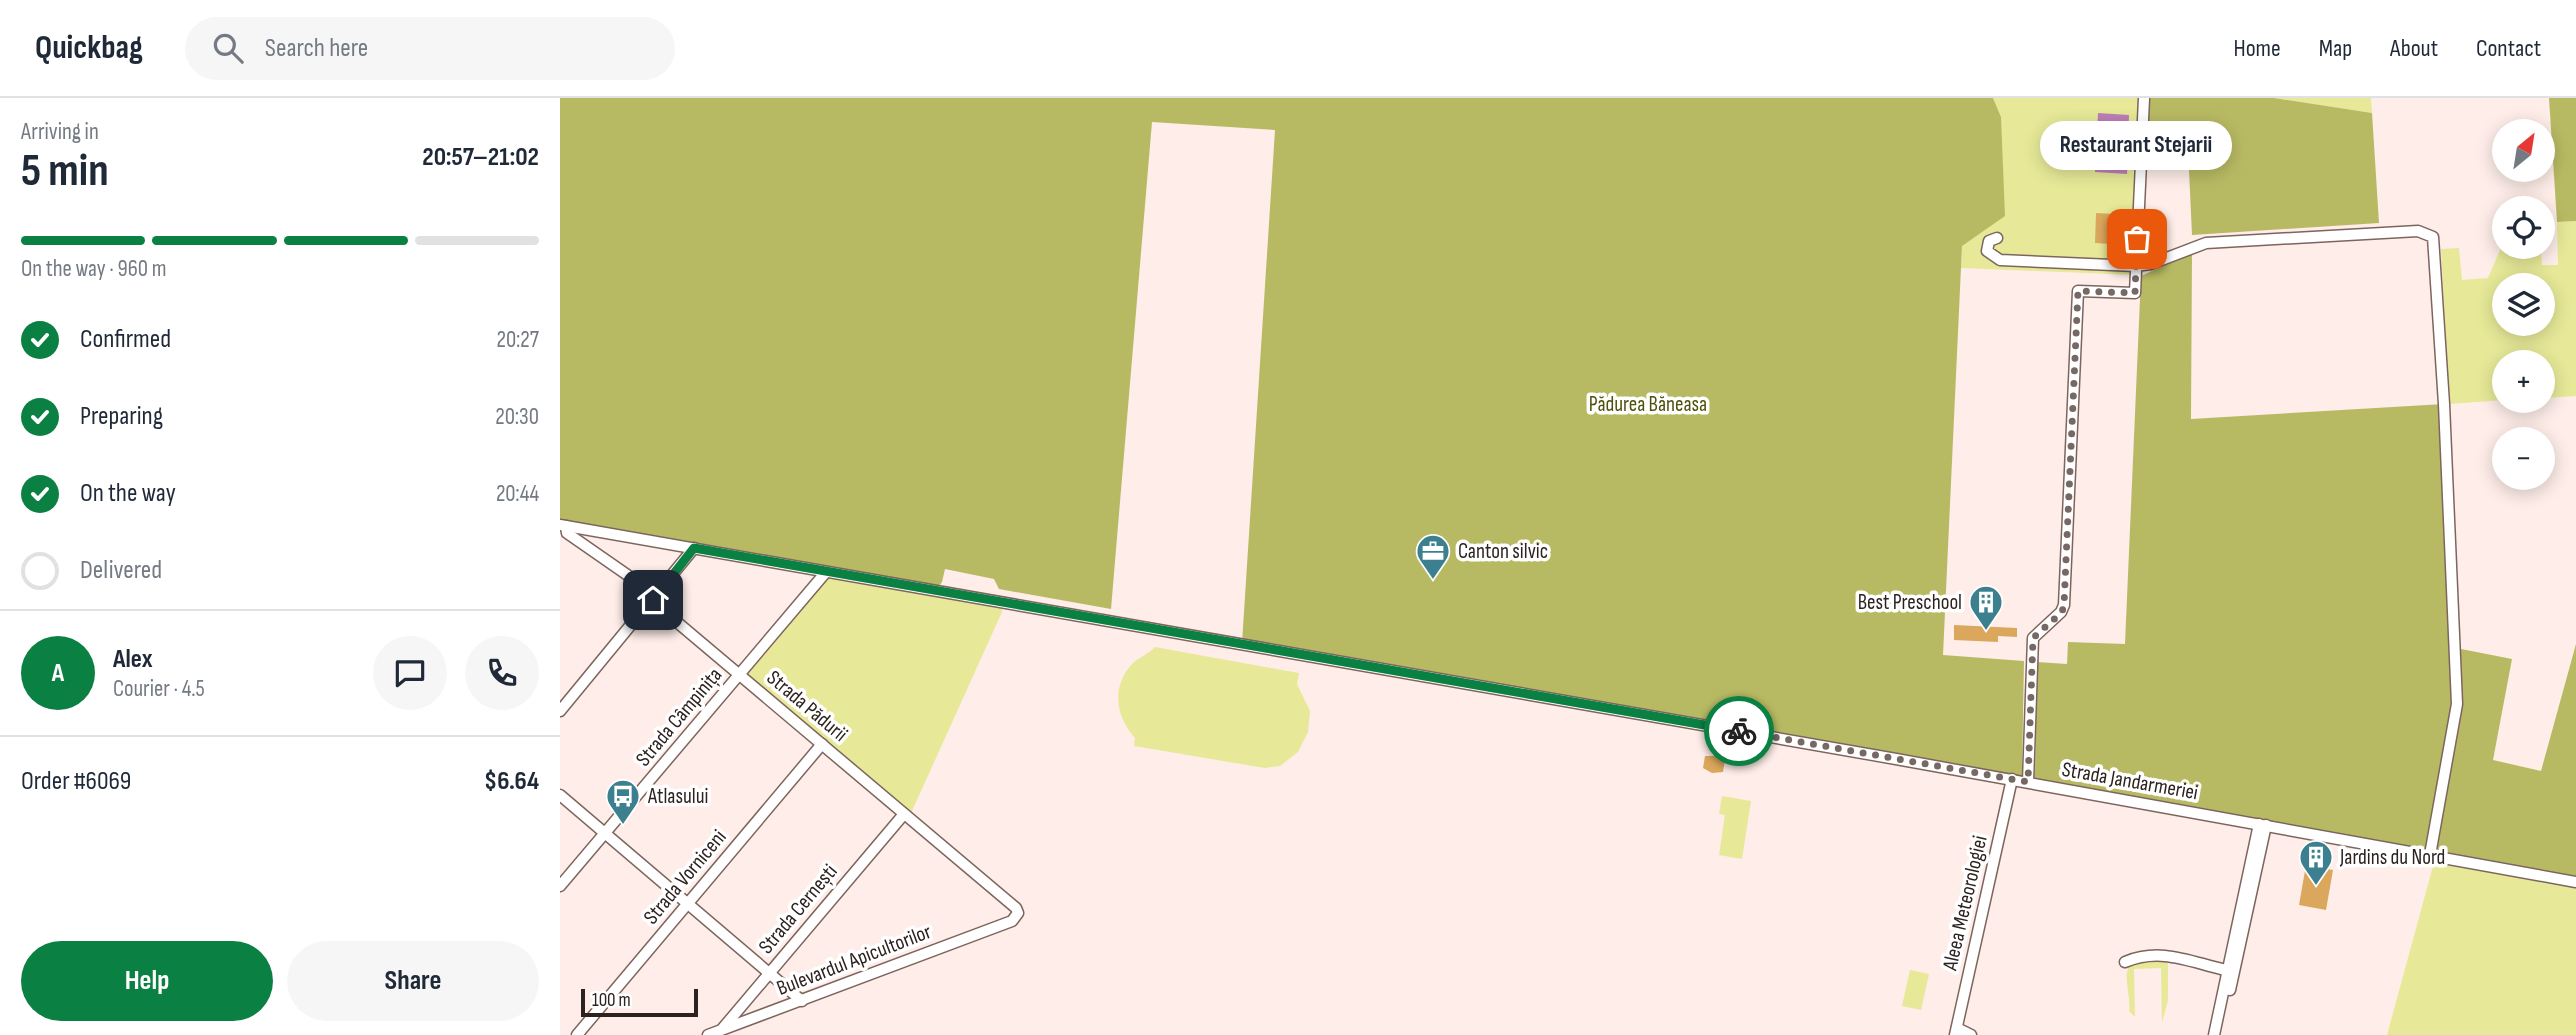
<!DOCTYPE html>
<html lang="en">
<head>
<meta charset="utf-8">
<style>
	:root { --surface:#fff; --page:#f6f6f7; --text:#1f2937; --muted:#747a83; --line:#e0e1e3; --accent:#0b8043 }
	body { margin:0; font-family:"Sofia Sans Condensed",sans-serif; background:var(--page); color:var(--text); height:100vh; display:flex; flex-direction:column; font-size:26px; white-space:nowrap }
	* { box-sizing:border-box; margin:0 }
	p { font-size:23px; color:var(--muted) }
	.icon { flex:none; width:38px; height:38px; fill:none; stroke:currentColor; stroke-width:2; stroke-linecap:round; stroke-linejoin:round }
	.map { position:relative; flex:1; overflow:hidden }
	.panel { display:flex; flex-direction:column; background:var(--surface); width:560px }
	.panel>* { flex:none }
	.needle { width:46px; rotate:30deg }
	.buttons { position:absolute; left:1932px; top:21px; display:grid; gap:14px }
	.buttons a { display:grid; place-items:center; width:63px; height:63px; border-radius:50%; background:var(--surface); box-shadow:0 4px 18px #0003; font-size:35px }
	.scale { position:absolute; left:21px; bottom:18px; width:117px; box-sizing:border-box; padding-left:7px; border:4px solid #2c221f; border-top:0; font-size:19px; line-height:24px; white-space:nowrap; color:#2c221f; -webkit-text-stroke:5px #fff; paint-order:stroke }
	.pin { position:absolute; display:grid; place-items:center; width:60px; height:60px; color:#fff; margin:-30px; border-radius:14px; box-shadow:0 4px 10px #0006 }
	.courier { position:absolute; display:grid; place-items:center; width:70px; height:70px; margin:-35px; border:5px solid #0b8043; border-radius:50%; background:#fff; color:#222; box-shadow:0 2px 9px #0007 }
	.bubble { position:absolute; height:49px; border-radius:24px; background:var(--surface); box-shadow:0 4px 18px #0003; font-size:23px; font-weight:700; line-height:49px; text-align:center }
	.headline em { font-style:normal; font-weight:700 }
	.headline div { display:flex; flex-direction:column-reverse }
	.headline { display:flex; align-items:center; justify-content:space-between; height:119px; padding:0 21px }
	h1 { font-size:46px; font-weight:700; line-height:52px }
	.bar { display:grid; grid-template-columns:repeat(4,1fr); gap:10px 7px; align-content:center; height:84px; padding:0 21px }
	.bar i { height:9px; border-radius:5px; background:var(--line) }
	.bar .selected { background:var(--accent) }
	.bar p { grid-column:span 4 }
	.line { display:flex; align-items:center; gap:18px; padding:0 21px; border-top:2px solid var(--line) }
	.line div { flex:1 }
	.round { display:grid; place-items:center; flex:none; width:74px; height:74px; border-radius:37px; background:var(--page) }
	ol { padding:0 21px; list-style:none }
	li { display:flex; align-items:center; gap:21px; height:77px }
	li p { margin-inline-start:auto }
	li .icon { padding:7px; border-radius:50%; background:var(--accent); color:#fff; stroke-width:4 }
	li:last-child { color:var(--muted) }
	li i { width:38px; height:38px; border:4px solid var(--line); border-radius:50% }
	.action { display:flex; gap:14px; margin-top:auto; padding:14px 21px }
	.action a { flex:1; height:80px; border-radius:42px; background:var(--accent); color:#fff; font-size:28px; font-weight:700; line-height:80px; text-align:center }
	.action a+a { background:var(--page); color:var(--text) }
	header { display:flex; align-items:center; gap:42px; box-sizing:border-box; height:98px; padding:0 35px; background:var(--surface); border-bottom:2px solid var(--line) }
	header strong { font-size:33px }
	nav { display:flex; gap:38px; margin-inline-start:auto; font-size:24px }
	.search { width:490px; height:63px; background:var(--page); display:flex; align-items:center; gap:18px; box-sizing:border-box; padding:0 24px; border-radius:38px; color:var(--muted); font-size:26px }
	main { display:flex; flex:1; min-height:0 }
	.map>svg:first-child { display:block }
	.green { fill:#e7e998; fill-rule:evenodd }
	.forest { fill:#b8ba63 }
	.water { fill:#be7eb8 }
	.building { fill:#dba75c }
	.lines { fill:none; stroke-linecap:round; stroke-linejoin:round }
	.minor-casing { stroke:#7d655d; stroke-width:13 }
	.minor { stroke:#fff; stroke-width:10 }
	.done { stroke:#766965; stroke-width:7; stroke-dasharray:0 12.6 }
	.route { stroke:#0b8043; stroke-width:9 }
	.labels { text-anchor:middle; dominant-baseline:central; stroke-width:7; stroke-linejoin:round; paint-order:stroke }
	.park-label { font-size:21px; fill:#50500d; stroke:#fff }
	.poi-label { font-size:21px; fill:#2c221f; stroke:#fff; text-anchor:start }
	.street-label { font-size:21px; fill:#2c221f; stroke:#fff }
</style>
</head>
<body>
<header>
<strong>Quickbag</strong>
<div class="search"><svg class="icon" aria-label="search" viewBox="0 0 24 24"><circle cx="10" cy="10" r="6"/><path d="M15 15l6 6"/></svg>Search here</div>
<nav><a>Home</a><a>Map</a><a>About</a><a>Contact</a></nav>
</header>
<main>
<section class="panel">
<div class="headline"><div><h1>5 min</h1><p>Arriving in</p></div><em>20:57–21:02</em></div>
<div class="bar"><i class="selected"></i><i class="selected"></i><i class="selected"></i><i></i><p>On the way · 960 m</p></div>
<ol>
<li><svg class="icon" aria-label="check" viewBox="0 0 24 24"><path d="M5 12l5 5 9-10"/></svg>Confirmed<p>20:27</p></li>
<li><svg class="icon" aria-label="check" viewBox="0 0 24 24"><path d="M5 12l5 5 9-10"/></svg>Preparing<p>20:30</p></li>
<li><svg class="icon" aria-label="check" viewBox="0 0 24 24"><path d="M5 12l5 5 9-10"/></svg>On the way<p>20:44</p></li>
<li><i></i>Delivered</li>
</ol>
<div class="line" style="height:126px"><b class="round" style="background:var(--accent);color:#fff">A</b><div><b>Alex</b><p>Courier · 4.5</p></div><a class="round"><svg class="icon" aria-label="chat" viewBox="0 0 24 24"><path d="M4 5h16v11H9l-5 4z"/></svg></a><a class="round"><svg class="icon" aria-label="phone" viewBox="0 0 24 24"><path d="M5 4h4l2 5-3 2q2 4 5 5l2-3 5 2v4C11 20 4 13 5 4z"/></svg></a></div>
<div class="line" style="height:91px"><div>Order #6069</div><b>$6.64</b></div>
<div class="action"><a>Help</a><a>Share</a></div>
</section>
<div class="map">
<svg width="2016" height="937" viewBox="0 0 2016 937">
	<rect width="100%" height="100%" fill="#feede8"/>
	<g class="green">
		<path d="M1433,0H1578L1575,177L1401,170L1402,148L1441,19Z"/>
		<path d="M1714,0H1811L1812,15Z"/>
		<path d="M2016,123V298L1983,300V264H1944V302L1889,306L1881,151L1899,150L1902,182L1928,180L1943,145L1944,149H1981L1982,167H1998L1997,124ZM1944,187H1983V226H1944Z"/>
		<path d="M266,474L441,503L442,514L352,713L344,716L180,576Z"/>
		<path d="M595,549L739,575L737,586L750,613L748,634L738,654L720,668L705,670L574,648L575,640C555,618 551,588 573,565C579,559 589,556 595,549Z"/>
		<path d="M1162,698L1191,703L1182,761L1159,757L1165,717L1159,716Z"/>
		<path d="M1876,757L2016,784V937H1827Z"/>
		<path d="M1593,863L1606,862L1608,865V902L1602,925L1601,870L1574,871L1575,919L1569,913C1571,899 1563,879 1569,868Z"/>
		<path d="M1350,872L1369,876L1361,912L1342,908Z"/>
	</g>
	<g class="forest">
		<path d="M0,0H1433L1441,19L1445,118L1402,148L1383,557L1464,563L1462,674L1475,675L1477,564L1507,566L1508,544L1565,546L1581,178L1632,155L1631,321L1884,306L1896,550L1952,561L1933,662L1981,673L2016,546V784L682,545L715,32L592,24L551,511L439,491L434,481L385,471L382,484L377,491L0,427Z"/>
		<path d="M1589,0H1714L1812,15L1819,125L1632,137L1627,29H1588Z"/>
		<path d="M1989,0H2016V123L1997,124Z"/>
	</g>
	<path class="water" d="M1538,15L1569,17L1567,76L1535,74Z"/>
	<g class="building">
		<path d="M1536,115L1571,117L1569,147L1535,145Z"/>
		<path d="M1394,527L1457,530V539L1438,538V544L1394,542Z"/>
		<path d="M1145,658H1158L1165,662L1163,674L1152,675L1143,670Z"/>
		<path d="M1746,767L1773,772L1766,812L1739,807Z"/>
	</g>
	<g class="lines">
		<defs>
			<g id="minor">
				<path d="M1437,140L1429,143L1427,153L1440,162L1575,168L1591,166L1646,145L1858,133L1873,139L1884,306L1897,606L1870,757"/>
				<path d="M0,427L1336,661L2016,784"/>
				<path d="M6,428L7,435L89,492L99,509L456,810L458,815L452,823L148,937"/>
				<path d="M0,613L134,450"/>
				<path d="M1468,684L1473,540L1501,514L1504,507L1518,193L1575,195L1584,0"/>
				<path d="M0,697L242,903"/>
				<path d="M0,788L266,474"/>
				<path d="M1565,864C1601,849 1630,864 1666,872"/>
				<path d="M1670,892L1706,727"/>
				<path d="M163,930L344,716"/>
				<path d="M1397,930L1411,937"/>
				<path d="M17,937L262,646"/>
				<path d="M1395,937L1452,681"/>
				<path d="M1654,937L1699,726"/>
			</g>
		</defs>
		<use href="#minor" class="minor-casing"/>
		<use href="#minor" class="minor"/>
	</g>
	<g class="lines">
		<path class="done" d="M1179,633L1468,684L1473,540L1502,514L1504,507L1518,193L1575,195L1577,141"/>
		<path class="route" d="M93,502L134,450L1179,633"/>
	</g>
	<defs>
		<symbol id="office-pin" viewBox="-11 -11 22 30"><path d="M0 17L-7.5 6A9.5 9.5 0 1 1 7.5 6Z" fill="#3c808f" stroke="#fff"/><path d="M-6-3h4V-5.5h4V-3h4V5H-6ZM-1-4.5V-3h2v-1.5ZM-6 0V1H6V0Z" fill="#fff"/></symbol>
		<symbol id="building-pin" viewBox="-11 -11 22 30"><path d="M0 17L-7.5 6A9.5 9.5 0 1 1 7.5 6Z" fill="#3c808f" stroke="#fff"/><path d="M-4-6H4V6H1V3H-1V6H-4ZM-2.5-4.3h1.7v1.8h-1.7ZM.8-4.3h1.7v1.8H.8ZM-2.5-1h1.7V.8h-1.7ZM.8-1h1.7V.8H.8Z" fill="#fff"/></symbol>
		<symbol id="bus-pin" viewBox="-11 -11 22 30"><path d="M0 17L-7.5 6A9.5 9.5 0 1 1 7.5 6Z" fill="#3c808f" stroke="#fff"/><path d="M-5-6H5V4H4V6H2V4H-2V6H-4V4H-5ZM-3.5-4V0h7V-4ZM-3.5 1.2v1.5H-2V1.2ZM2 1.2v1.5H3.5V1.2Z" fill="#fff"/></symbol>
	</defs>
	<g fill-rule="evenodd">
		<use href="#office-pin" x="854" y="434" width="38" height="52"/>
		<use href="#building-pin" x="1407" y="485" width="38" height="52"/>
		<use href="#bus-pin" x="44" y="679" width="38" height="52"/>
		<use href="#building-pin" x="1737" y="740" width="38" height="52"/>
	</g>
	<g class="labels">
		<g class="park-label">
			<text x="1088" y="306">Pădurea Băneasa</text>
		</g>
		<g class="poi-label">
			<text x="898" y="453">Canton silvic</text>
			<text x="1402" y="504" text-anchor="end">Best Preschool</text>
			<text x="88" y="698">Atlasului</text>
			<text x="1780" y="759">Jardins du Nord</text>
		</g>
		<g class="street-label">
			<text transform="translate(247 608) rotate(40)">Strada Pădurii</text>
			<text transform="translate(119 619) rotate(-50)">Strada Câmpinița</text>
			<text transform="translate(1570 683) rotate(10)">Strada Jandarmeriei</text>
			<text transform="translate(125 779) rotate(-50)">Strada Vorniceni</text>
			<text transform="translate(1405 805) rotate(-77)">Aleea Meteorologiei</text>
			<text transform="translate(238 811) rotate(-50)">Strada Cernești</text>
			<text transform="translate(294 862) rotate(-21)">Bulevardul Apicultorilor</text>
		</g>
	</g>
</svg>
<div class="buttons">
<a><svg class="needle" viewBox="-14 -14 28 28"><path d="M0-13l5 13h-10z" fill="#e53935"/><path d="M0 13l5-13h-10z" fill="#747a83"/></svg></a>
<a><svg class="icon" aria-label="locate" viewBox="0 0 24 24"><circle cx="12" cy="12" r="6"/><path d="M12 2v4M12 18v4M2 12h4M18 12h4"/></svg></a>
<a><svg class="icon" aria-label="layers" viewBox="0 0 24 24"><path d="M12 4l9 5-9 5-9-5zM3 14l9 5 9-5"/></svg></a>
<a>+</a>
<a>−</a>
</div>
<div class="scale">100 m</div>
<div class="pin" style="left:1577px;top:141px;background:#ea580c"><svg class="icon" aria-label="bag" viewBox="0 0 24 24"><path d="M5 8h14l-1 12H6zM9 8a3 3 0 0 1 6 0"/></svg></div>
<div class="pin" style="left:93px;top:502px;background:#1f2937"><svg class="icon" aria-label="home" viewBox="0 0 24 24"><path d="M3 11l9-7 9 7M6 9v11h12V9"/></svg></div>
<div class="courier" style="left:1179px;top:633px"><svg class="icon" aria-label="bike" viewBox="0 0 24 24"><circle cx="6" cy="16" r="4"/><circle cx="18" cy="16" r="4"/><path d="M6 16l4-8h5l3 8M10 8l3 8H6M13 5h3"/></svg></div>
<div class="bubble" style="left:1480px;top:23px;width:192px">Restaurant Stejarii</div>
</div>
</main>
</body>
</html>
